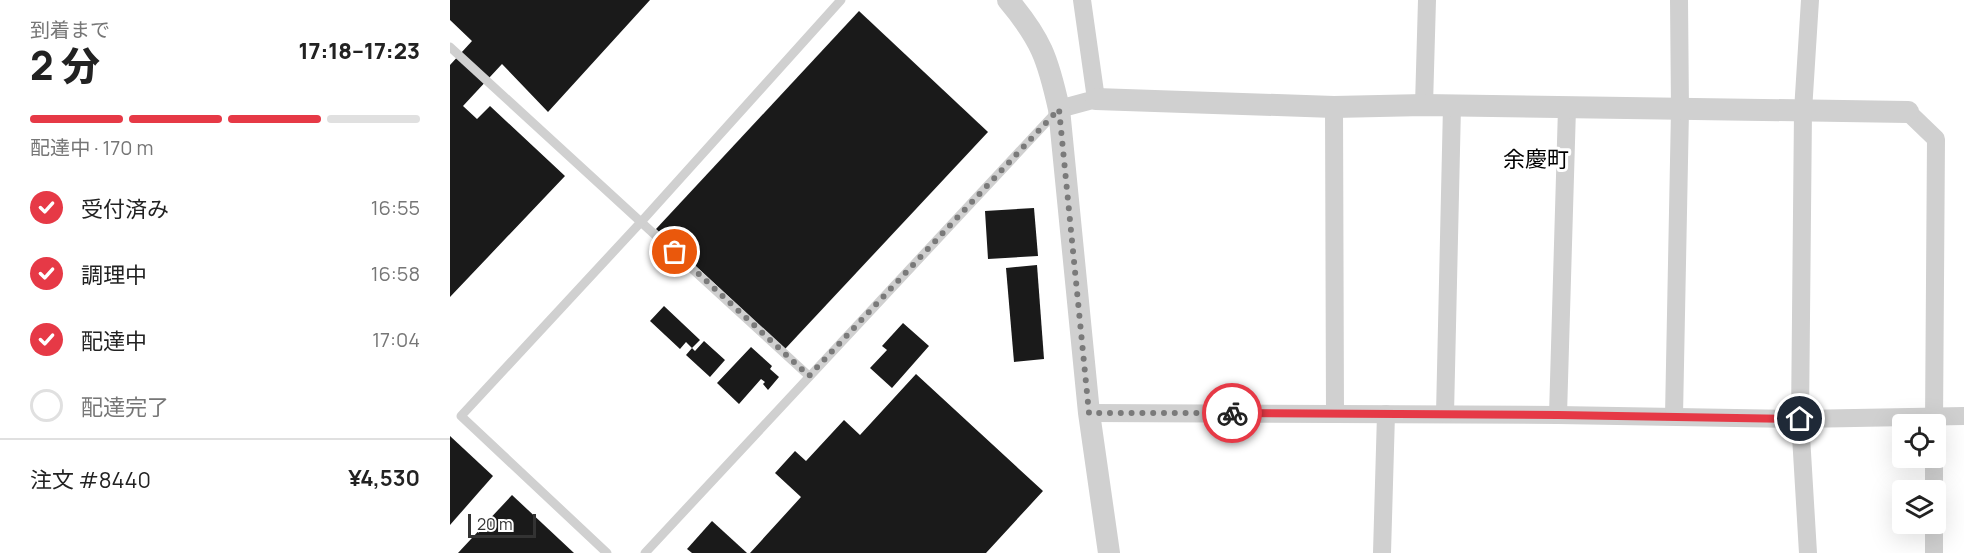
<!DOCTYPE html>
<html lang="ja">
<head>
<meta charset="utf-8">
<style>
	:root { --surface:#fff; --page:#f6f6f6; --text:#222; --muted:#767676; --line:#e0e0e0; --accent:#e63946 }
	body { margin:0; font-family:Manrope,"Noto Sans JP",sans-serif; background:var(--page); color:var(--text); height:100vh; display:flex; flex-direction:column; font-size:22px; white-space:nowrap }
	* { box-sizing:border-box; margin:0 }
	p { font-size:20px; color:var(--muted) }
	.icon { flex:none; width:33px; height:33px; fill:none; stroke:currentColor; stroke-width:2; stroke-linecap:round; stroke-linejoin:round }
	.map { position:relative; flex:1; overflow:hidden }
	.panel { display:flex; flex-direction:column; background:var(--surface); width:450px }
	.panel>* { flex:none }
	.controls { position:absolute; left:1442px; top:414px; display:grid; gap:12px }
	.controls a { display:grid; place-items:center; width:54px; height:54px; border-radius:6px; background:var(--surface); box-shadow:0 6px 24px #0002; font-size:30px }
	.scale { position:absolute; left:18px; bottom:15px; width:68px; box-sizing:border-box; padding-left:6px; border:3px solid #333; border-top:0; font-size:16px; line-height:21px; white-space:nowrap; color:#333; -webkit-text-stroke:4px #fff; paint-order:stroke }
	.pin { position:absolute; display:grid; place-items:center; width:51px; height:51px; color:#fff; margin:-26px; border:3px solid #fff; border-radius:50%; box-shadow:0 2px 6px #0007 }
	.courier { position:absolute; display:grid; place-items:center; width:60px; height:60px; margin:-30px; border:4px solid #e63946; border-radius:50%; background:#fff; color:#222; box-shadow:0 2px 8px #0007 }
	.headline em { font-style:normal; font-weight:800 }
	.headline div { display:flex; flex-direction:column-reverse }
	.headline { display:flex; align-items:center; justify-content:space-between; height:102px; padding:0 30px }
	h1 { font-size:39px; font-weight:800; line-height:45px }
	.bar { display:grid; grid-template-columns:repeat(4,1fr); gap:9px 6px; align-content:center; height:72px; padding:0 30px }
	.bar i { height:8px; border-radius:4px; background:var(--line) }
	.bar .current { background:var(--accent) }
	.bar p { grid-column:span 4 }
	.line { display:flex; align-items:center; gap:15px; padding:0 30px; border-top:2px solid var(--line) }
	.line div { flex:1 }
	ol { padding:0 30px; list-style:none }
	li { display:flex; align-items:center; gap:18px; height:66px }
	li p { margin-inline-start:auto }
	li .icon { padding:6px; border-radius:50%; background:var(--accent); color:#fff; stroke-width:4 }
	li:last-child { color:var(--muted) }
	li i { width:33px; height:33px; border:3px solid var(--line); border-radius:50% }
	main { display:flex; flex:1; min-height:0 }
	.map>svg:first-child { display:block }
	.building { fill:#1a1a1a }
	.lines { fill:none; stroke-linecap:round; stroke-linejoin:round }
	.service { stroke:#d0d0d0; stroke-width:9 }
	.minor { stroke:#d0d0d0; stroke-width:18 }
	.tertiary { stroke:#d0d0d0; stroke-width:22 }
	.done { stroke:#7a7a7a; stroke-width:6; stroke-dasharray:0 10.8 }
	.route { stroke:#e63946; stroke-width:8 }
	.labels { text-anchor:middle; dominant-baseline:central; stroke-width:6; stroke-linejoin:round; paint-order:stroke }
	.neighbourhood-label { font-size:22px; fill:#000; stroke:#fff }
</style>
</head>
<body>
<main>
<section class="panel">
<div class="headline"><div><h1>2 分</h1><p>到着まで</p></div><em>17:18–17:23</em></div>
<div class="bar"><i class="current"></i><i class="current"></i><i class="current"></i><i></i><p>配達中 · 170 m</p></div>
<ol>
<li><svg class="icon" aria-label="check" viewBox="0 0 24 24"><path d="M5 12l5 5 9-10"/></svg>受付済み<p>16:55</p></li>
<li><svg class="icon" aria-label="check" viewBox="0 0 24 24"><path d="M5 12l5 5 9-10"/></svg>調理中<p>16:58</p></li>
<li><svg class="icon" aria-label="check" viewBox="0 0 24 24"><path d="M5 12l5 5 9-10"/></svg>配達中<p>17:04</p></li>
<li><i></i>配達完了</li>
</ol>
<div class="line" style="height:78px"><div>注文 #8440</div><b>¥4,530</b></div>
</section>
<div class="map">
<svg width="1514" height="553" viewBox="0 0 1514 553">
	<rect width="100%" height="100%" fill="#fff"/>
	<g class="building">
		<path d="M0,0H200L98,112L52,64L13,106L27,119L40,106L115,176L0,297V65L22,41L0,20Z"/>
		<path d="M409,11L538,132L335,349L206,229Z"/>
		<path d="M584,208L588,256L538,259L535,211Z"/>
		<path d="M587,265L594,359L564,362L556,268Z"/>
		<path d="M214,306L250,340L242,348L236,342L230,349L200,321Z"/>
		<path d="M453,323L479,346L442,388L420,368L437,350L432,346Z"/>
		<path d="M254,341L275,360L260,377L236,355L242,348L245,351Z"/>
		<path d="M301,347L322,366L320,369L329,377L318,390L313,384L315,382L311,379L289,404L267,383Z"/>
		<path d="M466,374L593,491L536,553H300L351,497L325,473L345,451L356,461L394,420L410,435Z"/>
		<path d="M0,436L43,476L0,525Z"/>
		<path d="M62,495L124,553H8Z"/>
		<path d="M262,521L297,553H242L237,549Z"/>
	</g>
	<g class="lines">
		<g class="service">
			<path d="M0,47L359,376"/>
			<path d="M157,553L11,416L191,222L391,0"/>
			<path d="M195,553L607,111"/>
		</g>
		<g class="minor">
			<path d="M974,105L977,0"/>
			<path d="M884,107L885,414"/>
			<path d="M609,109L646,99L632,0"/>
			<path d="M1458,112L1486,139L1484,424"/>
			<path d="M639,413L1108,415L1350,419L1514,416"/>
			<path d="M995,414L1002,106"/>
			<path d="M1108,415L1117,108"/>
			<path d="M1224,416L1230,110L1229,0"/>
			<path d="M1484,458V490"/>
			<path d="M1484,524V553"/>
			<path d="M932,553L936,414"/>
			<path d="M1358,553L1350,419L1353,111L1360,0"/>
		</g>
		<g class="tertiary">
			<path d="M558,0C591,39 598,59 609,109L639,413L659,553"/>
			<path d="M646,99L884,107L974,105L1458,112"/>
		</g>
	</g>
	<g class="lines">
		<path class="done" d="M225,252L359,376L609,109L639,413H782"/>
		<path class="route" d="M782,413L1108,415L1350,419"/>
	</g>
	<g class="labels">
		<g class="neighbourhood-label">
			<text x="1086" y="159">余慶町</text>
		</g>
	</g>
</svg>
<div class="controls">
<a><svg class="icon" aria-label="locate" viewBox="0 0 24 24"><circle cx="12" cy="12" r="6"/><path d="M12 2v4M12 18v4M2 12h4M18 12h4"/></svg></a>
<a><svg class="icon" aria-label="layers" viewBox="0 0 24 24"><path d="M12 4l9 5-9 5-9-5zM3 14l9 5 9-5"/></svg></a>
</div>
<div class="scale">20 m</div>
<div class="pin" style="left:225px;top:252px;background:#ea580c"><svg class="icon" aria-label="bag" viewBox="0 0 24 24"><path d="M5 8h14l-1 12H6zM9 8a3 3 0 0 1 6 0"/></svg></div>
<div class="pin" style="left:1350px;top:419px;background:#1f2937"><svg class="icon" aria-label="home" viewBox="0 0 24 24"><path d="M3 11l9-7 9 7M6 9v11h12V9"/></svg></div>
<div class="courier" style="left:782px;top:413px"><svg class="icon" aria-label="bike" viewBox="0 0 24 24"><circle cx="6" cy="16" r="4"/><circle cx="18" cy="16" r="4"/><path d="M6 16l4-8h5l3 8M10 8l3 8H6M13 5h3"/></svg></div>
</div>
</main>
</body>
</html>
